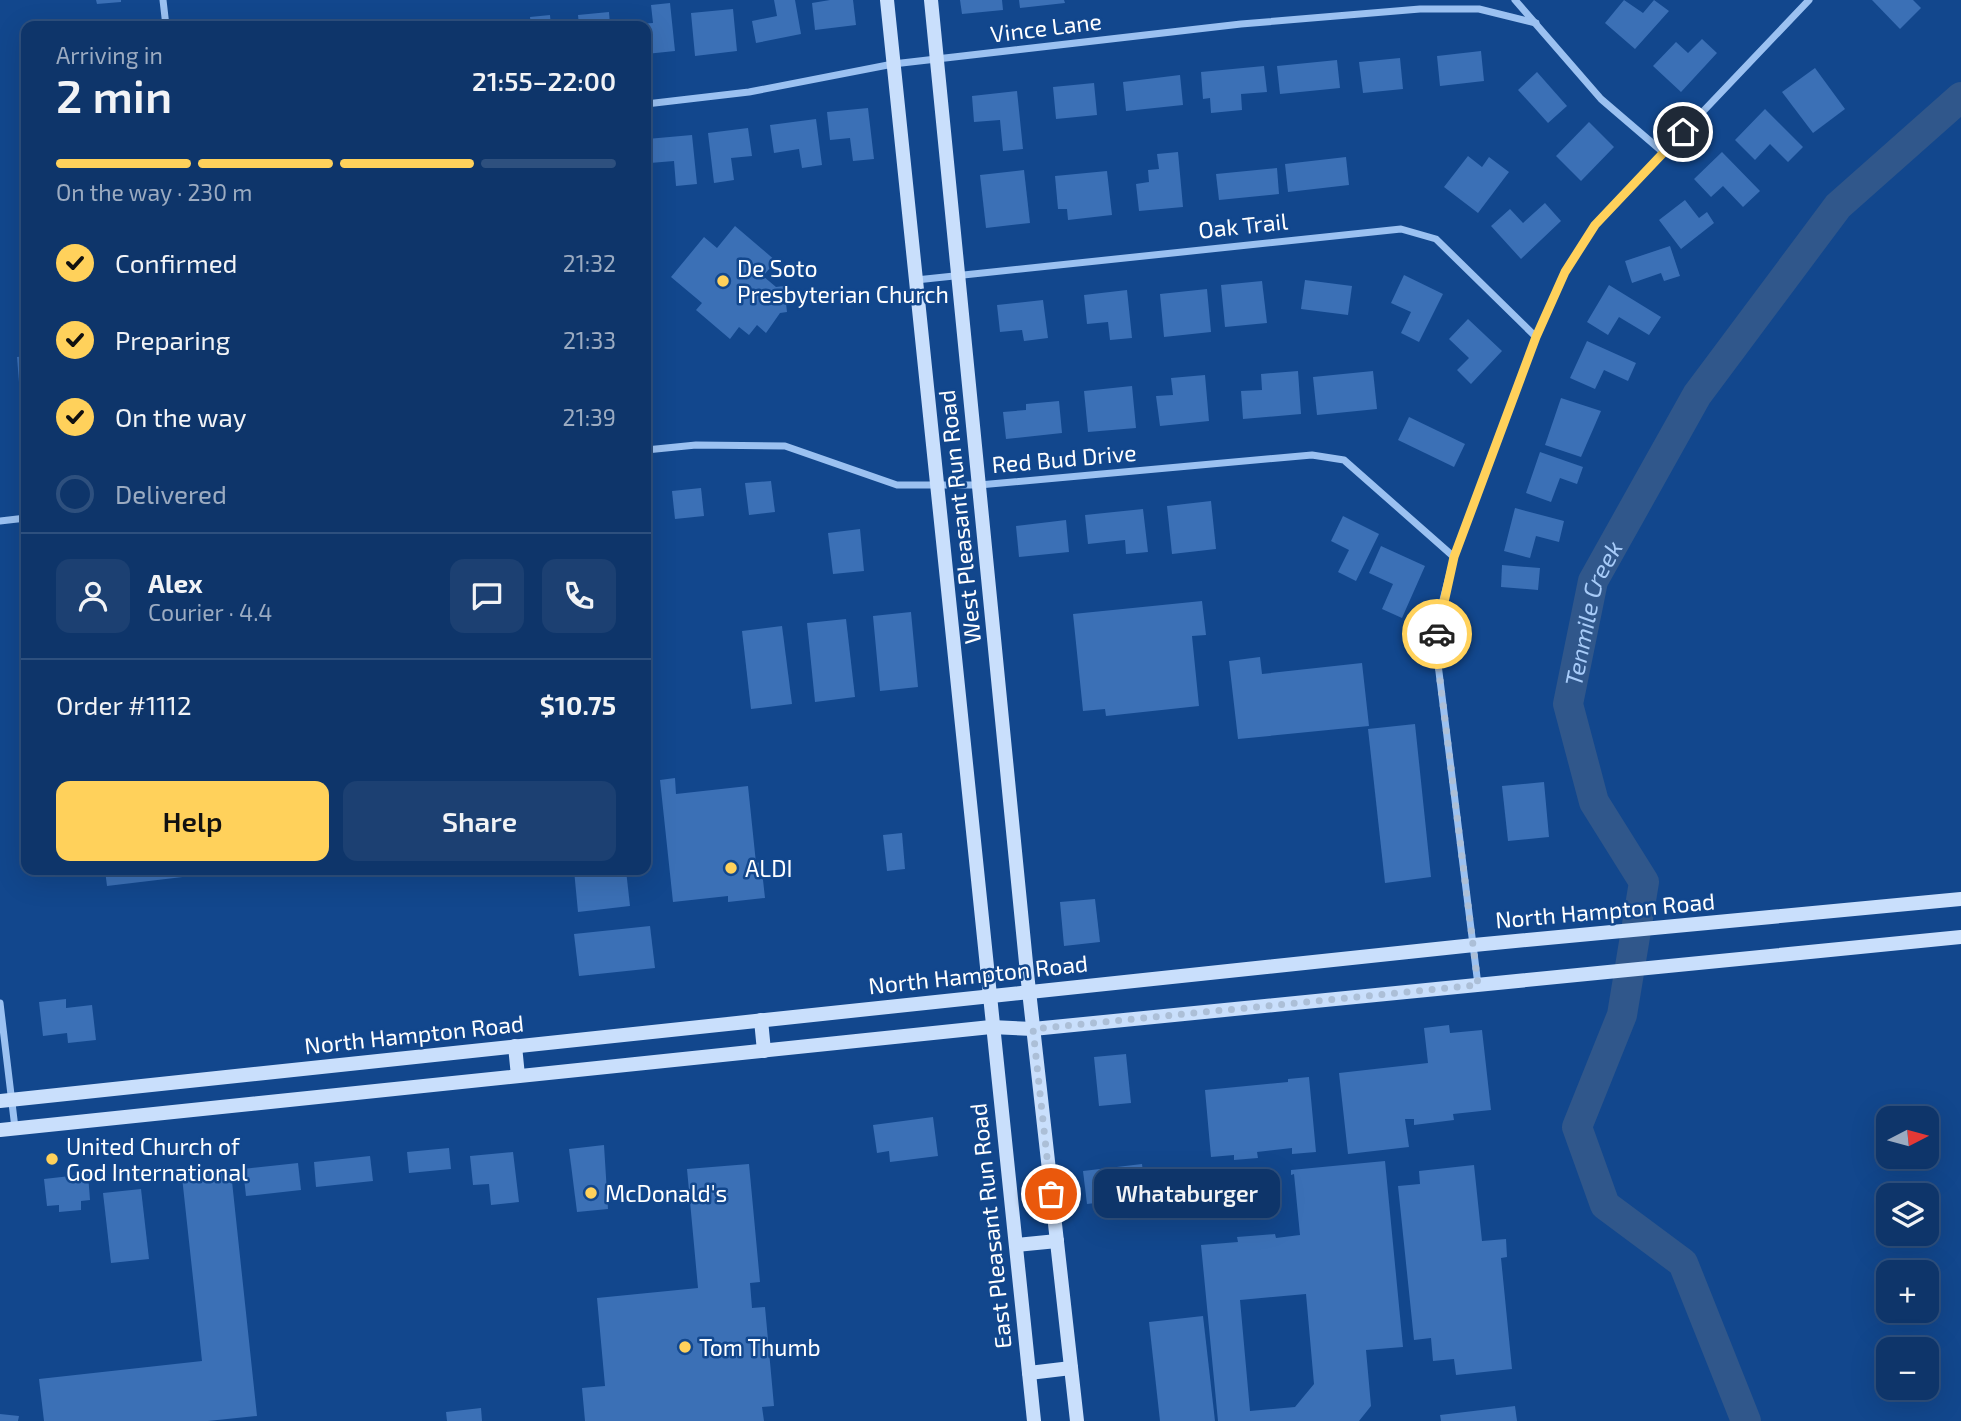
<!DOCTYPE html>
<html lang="en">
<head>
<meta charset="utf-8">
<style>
	:root { --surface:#0e356a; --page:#1c4072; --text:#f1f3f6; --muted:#9babc1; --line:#2e507e; --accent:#ffd15b }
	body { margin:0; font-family:"Exo 2",sans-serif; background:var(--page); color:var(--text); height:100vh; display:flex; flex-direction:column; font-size:26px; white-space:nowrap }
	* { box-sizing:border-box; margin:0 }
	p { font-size:23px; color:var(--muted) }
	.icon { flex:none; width:38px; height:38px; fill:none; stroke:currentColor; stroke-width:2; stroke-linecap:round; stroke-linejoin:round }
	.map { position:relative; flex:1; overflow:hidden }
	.drawer { position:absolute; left:21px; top:21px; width:630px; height:854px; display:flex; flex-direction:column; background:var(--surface); border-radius:14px; box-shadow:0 7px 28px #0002,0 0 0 2px var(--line) }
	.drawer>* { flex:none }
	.needle { width:46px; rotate:84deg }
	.controls { position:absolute; left:1876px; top:1106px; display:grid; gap:14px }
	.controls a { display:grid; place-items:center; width:63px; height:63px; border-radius:14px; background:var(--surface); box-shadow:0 7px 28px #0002,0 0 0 2px var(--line); font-size:35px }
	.pin { position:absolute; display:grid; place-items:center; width:60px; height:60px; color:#fff; margin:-30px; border:4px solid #fff; border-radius:50%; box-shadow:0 2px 7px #0007 }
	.courier { position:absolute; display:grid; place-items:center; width:70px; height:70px; margin:-35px; border:5px solid #ffd15b; border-radius:50%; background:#fff; color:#222; box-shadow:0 2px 9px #0007 }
	.bubble { position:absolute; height:49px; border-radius:14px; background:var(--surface); box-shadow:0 7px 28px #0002,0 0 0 2px var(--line); font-size:23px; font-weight:600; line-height:49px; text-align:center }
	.summary em { font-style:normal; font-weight:600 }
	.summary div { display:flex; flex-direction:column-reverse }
	.summary { display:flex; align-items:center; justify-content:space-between; height:119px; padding:0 35px }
	h1 { font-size:46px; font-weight:600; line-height:52px }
	.bar { display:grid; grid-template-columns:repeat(4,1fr); gap:10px 7px; align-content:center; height:84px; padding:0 35px }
	.bar i { height:9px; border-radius:5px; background:var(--line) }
	.bar .on { background:var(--accent) }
	.bar p { grid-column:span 4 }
	.line { display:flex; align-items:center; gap:18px; padding:0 35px; border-top:2px solid var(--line) }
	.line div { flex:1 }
	.round { display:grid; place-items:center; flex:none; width:74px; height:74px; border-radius:14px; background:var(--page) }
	ol { padding:0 35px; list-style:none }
	li { display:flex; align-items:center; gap:21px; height:77px }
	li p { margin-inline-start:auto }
	li .icon { padding:7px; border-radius:50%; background:var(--accent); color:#111; stroke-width:4 }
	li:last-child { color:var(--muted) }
	li i { width:38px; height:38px; border:4px solid var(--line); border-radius:50% }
	.action { display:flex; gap:14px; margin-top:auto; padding:14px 35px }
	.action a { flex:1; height:80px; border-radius:14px; background:var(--accent); color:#111; font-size:28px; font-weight:600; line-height:80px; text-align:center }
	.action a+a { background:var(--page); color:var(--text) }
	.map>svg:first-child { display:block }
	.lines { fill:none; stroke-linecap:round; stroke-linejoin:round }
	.river { stroke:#30578b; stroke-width:30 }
	.building { fill:#3b70b6; fill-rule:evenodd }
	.minor { stroke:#9bc1f1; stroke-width:7 }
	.secondary { stroke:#c9dffc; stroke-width:14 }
	.done { stroke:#acbfd7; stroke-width:7; stroke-dasharray:0 12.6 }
	.route { stroke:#ffd15b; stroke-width:9 }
	.poi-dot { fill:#ffd15b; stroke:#12478d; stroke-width:2.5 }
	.labels { text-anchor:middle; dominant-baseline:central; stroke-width:5; stroke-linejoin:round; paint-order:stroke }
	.street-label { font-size:23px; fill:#fff; stroke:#12478d }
	.poi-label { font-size:23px; fill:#fff; stroke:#12478d; text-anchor:start }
	.water-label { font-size:24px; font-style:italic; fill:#a7cbf8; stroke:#12478d }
</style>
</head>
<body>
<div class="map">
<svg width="1961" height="1421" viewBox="0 0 1961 1421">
	<rect width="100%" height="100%" fill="#12478d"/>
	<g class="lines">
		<path class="river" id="s1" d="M1746,1421L1683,1263L1605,1205L1577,1127L1622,1015L1644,882L1594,802L1568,704L1593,581L1697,395L1838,206L1961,97"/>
	</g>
	<g class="building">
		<path d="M96,0H121V2L97,4Z"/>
		<path d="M774,0H795L801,34L756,43L752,21L777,16Z"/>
		<path d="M830,0H853L856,25L815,30L812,3Z"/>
		<path d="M960,0H1002L1003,10L962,14Z"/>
		<path d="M1019,0H1064L1065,3L1020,8Z"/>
		<path d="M1624,0L1643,13L1654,0L1669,11L1635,49L1605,23Z"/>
		<path d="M1872,0H1913L1921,8L1900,29Z"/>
		<path d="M670,3L675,51L646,54V26L638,24L653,23L651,5Z"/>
		<path d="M733,9L737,51L695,56L691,13Z"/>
		<path d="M609,12L610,26H579L578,15Z"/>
		<path d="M550,15L551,26H531L530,17Z"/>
		<path d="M117,19L118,26H98L97,21Z"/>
		<path d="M1702,39L1717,53L1681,92L1653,66L1676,42L1688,53Z"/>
		<path d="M1481,51L1484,81L1440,86L1437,56Z"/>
		<path d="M1400,58L1403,89L1363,93L1359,62Z"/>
		<path d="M1337,60L1340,88L1280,94L1277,66Z"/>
		<path d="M1264,66L1267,92L1241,94L1242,110L1211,113L1210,98L1203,99L1201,72Z"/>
		<path d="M1815,68L1845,109L1813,133L1782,92Z"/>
		<path d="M1537,72L1567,106L1548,123L1518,90Z"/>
		<path d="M1180,75L1183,105L1126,111L1123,82Z"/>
		<path d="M1094,83L1097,115L1056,119L1053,87Z"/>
		<path d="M1017,91L1023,149L1003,151L1000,120L974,122L972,96Z"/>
		<path d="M868,108L874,159L853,161L850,138L830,140L827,112Z"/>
		<path d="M1765,109L1803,147L1788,162L1770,144L1755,160L1735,140Z"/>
		<path d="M816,119L822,165L802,168L799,149L774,153L770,125Z"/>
		<path d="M1589,122L1614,147L1581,181L1556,156Z"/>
		<path d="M748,128L752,156L731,158L734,180L714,183L708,133Z"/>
		<path d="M692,135L697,184L676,186L674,161L650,163L647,139Z"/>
		<path d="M1178,152L1183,207L1139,211L1136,184L1149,182L1148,170L1159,169L1157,154Z"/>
		<path d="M1722,152L1760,191L1743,207L1723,186L1711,197L1694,179Z"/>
		<path d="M1468,156L1482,167L1489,157L1509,172L1478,213L1444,187Z"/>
		<path d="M1346,157L1349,185L1288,192L1285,164Z"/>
		<path d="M1277,168L1279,194L1219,200L1216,174Z"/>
		<path d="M1024,170L1030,223L986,228L980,175Z"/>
		<path d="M1107,171L1112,215L1068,220L1067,209H1058L1055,176Z"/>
		<path d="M1685,200L1699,218L1707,212L1714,223L1681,249L1659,220Z"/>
		<path d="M1545,203L1561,221L1521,259L1491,226L1510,209L1523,223Z"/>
		<path d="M735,226L776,261L763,276L776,287L784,286L787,312L780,313L766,333L757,325L749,335L739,327L730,339L696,310L702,303L671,277L704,237L717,248Z"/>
		<path d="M1670,246L1680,276L1664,281L1661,273L1632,283L1625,261Z"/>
		<path d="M1404,275L1443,294L1419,342L1401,333L1411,312L1391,303Z"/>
		<path d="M1305,280L1352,286L1348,315L1301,309Z"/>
		<path d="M1262,281L1267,323L1225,327L1221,285Z"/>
		<path d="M1609,285L1661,317L1649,335L1619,317L1608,335L1587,322Z"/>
		<path d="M1207,289L1211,332L1164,337L1160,294Z"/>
		<path d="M1127,290L1132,338L1110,340L1108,322L1087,324L1084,295Z"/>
		<path d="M1043,300L1048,338L1024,341L1022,330L1000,332L997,305Z"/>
		<path d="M1468,319L1502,351L1471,384L1457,370L1469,358L1449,339Z"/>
		<path d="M1587,341L1636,363L1628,381L1604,370L1595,389L1570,378Z"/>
		<path d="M26,356V433H23L17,357Z"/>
		<path d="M1298,371L1301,414L1243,419L1241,391L1262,390L1261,374Z"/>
		<path d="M1373,371L1377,409L1317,415L1313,377Z"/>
		<path d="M1205,375L1209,421L1160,426L1156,396L1173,395L1171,378Z"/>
		<path d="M1132,386L1136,428L1088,432L1084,391Z"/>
		<path d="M1561,398L1601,411L1581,457L1545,445Z"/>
		<path d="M1059,401L1062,433L1006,439L1003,412L1026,410V404Z"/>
		<path d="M1409,417L1465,444L1454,467L1398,440Z"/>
		<path d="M1540,452L1583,467L1577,484L1560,478L1551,502L1526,493Z"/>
		<path d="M771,481L775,512L749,515L745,483Z"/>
		<path d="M701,488L704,516L675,519L672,491Z"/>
		<path d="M1211,501L1216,549L1172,554L1167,506Z"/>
		<path d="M1515,508L1564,521L1559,542L1536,536L1530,558L1504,551Z"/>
		<path d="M1143,509L1148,552L1126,554L1125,540L1088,544L1085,515Z"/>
		<path d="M1343,516L1379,534L1356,581L1338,572L1349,550L1331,541Z"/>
		<path d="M1066,520L1069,552L1019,557L1016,526Z"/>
		<path d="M860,529L864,571L833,574L828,533Z"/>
		<path d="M1381,546L1425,566L1402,618L1382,609L1393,584L1369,573Z"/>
		<path d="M1502,565L1540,568L1538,590L1501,587Z"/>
		<path d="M1202,601L1206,635L1192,636L1199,706L1106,716L1105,709L1083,711L1073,614Z"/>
		<path d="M911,612L918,687L880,691L873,616Z"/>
		<path d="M846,619L855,697L815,702L807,623Z"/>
		<path d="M782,626L792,704L751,709L742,631Z"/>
		<path d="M1260,657L1262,674L1362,663L1369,726L1238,739L1229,661Z"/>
		<path d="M1415,724L1431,877L1385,883L1368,729Z"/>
		<path d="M675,778L676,794L748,786L756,863L761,862L765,898L728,902V896L673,902L660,780Z"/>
		<path d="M1544,782L1549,837L1508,841L1502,786Z"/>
		<path d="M902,833L905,869L887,871L883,835Z"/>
		<path d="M105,870H233V871L107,886Z"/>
		<path d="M574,870H626L630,906L578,912Z"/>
		<path d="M1095,899L1100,942L1064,946L1060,902Z"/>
		<path d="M650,926L655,968L579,976L574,934Z"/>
		<path d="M66,999V1008L92,1005L96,1040L68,1043L67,1033L43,1036L39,1002Z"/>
		<path d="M1449,1025L1450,1033L1482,1030L1491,1110L1453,1114L1454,1120L1414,1125V1119H1405L1409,1147L1348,1154L1339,1073L1428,1063L1424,1028Z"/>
		<path d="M1126,1054L1131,1103L1099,1106L1094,1057Z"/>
		<path d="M1309,1077L1316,1152L1292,1154V1148L1257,1152L1258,1158L1234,1160V1155L1211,1157L1205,1090L1288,1082V1079Z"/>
		<path d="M933,1117L938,1156L890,1162L889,1151L877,1153L873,1125Z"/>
		<path d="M604,1145L608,1209L577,1212L569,1149Z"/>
		<path d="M449,1148L451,1169L409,1173L407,1152Z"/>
		<path d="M513,1152L519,1202L491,1205L489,1184L473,1185L470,1156Z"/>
		<path d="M370,1156L373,1181L316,1187L314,1162Z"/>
		<path d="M1385,1161L1403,1347L1366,1350L1371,1406L1359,1421H1218L1201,1245L1238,1242L1237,1237L1275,1234L1276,1238L1300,1235L1294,1174L1291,1175V1170ZM1306,1294L1314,1384L1295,1407L1250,1411L1240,1300Z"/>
		<path d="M298,1163L301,1190L246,1196L243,1169Z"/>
		<path d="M749,1164L760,1282L750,1283L752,1308L765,1307L774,1406L762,1407L764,1421H585L582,1388L605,1386L597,1298L698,1288L687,1169Z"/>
		<path d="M1142,1164L1146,1197L1087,1204L1083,1171Z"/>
		<path d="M1474,1165L1482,1241L1506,1239L1507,1257L1501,1258L1512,1369L1456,1375L1454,1359L1433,1361L1431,1338L1414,1340L1398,1186L1420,1184L1419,1171Z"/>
		<path d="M231,1172L257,1416L208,1421H44L39,1379L202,1361L182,1177Z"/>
		<path d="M88,1174L90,1200L81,1201V1210L59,1212V1205L47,1206L44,1179Z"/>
		<path d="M141,1189L149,1259L111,1263L103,1193Z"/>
		<path d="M1203,1316L1215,1421H1160L1149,1322Z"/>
		<path d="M1515,1406L1517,1421H1441L1440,1415Z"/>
		<path d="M481,1408L482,1421H447L446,1412Z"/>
		<path d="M0,1414L19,1416L18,1421H0Z"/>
	</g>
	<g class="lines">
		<g class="minor">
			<path d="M163,0L166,26"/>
			<path d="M1515,0L1601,99L1664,153"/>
			<path d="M646,104L749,92L893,64L1241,24L1420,9H1479L1536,23"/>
			<path d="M916,280L1401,229L1436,239L1536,337"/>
			<path d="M646,450L696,445L785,446L897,485H979L1312,455L1344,460L1454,557"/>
			<path d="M0,521L26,518"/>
			<path d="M1478,985L1436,648L1438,619L1454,557L1536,337L1565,272L1595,225L1809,0"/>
			<path d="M0,1003L15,1128"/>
		</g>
		<g class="secondary">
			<path d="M887,0L1034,1421"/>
			<path d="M931,0L1027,973L1077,1421"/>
			<path d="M761,1020L764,1051"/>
			<path d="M515,1046L518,1076"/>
			<path d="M0,1101L1474,945L1961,899"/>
			<path d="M0,1130L991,1027L1033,1029L1961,937"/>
			<path d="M1016,1245L1057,1241"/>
			<path d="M1029,1373L1071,1368"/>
		</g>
	</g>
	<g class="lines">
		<path class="done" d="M1051,1194L1033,1029L1478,985L1436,648L1437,634"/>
		<path class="route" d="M1437,634L1454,557L1536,337L1565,272L1595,225L1683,132"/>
	</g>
	<g class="poi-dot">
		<circle cx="723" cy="281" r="7"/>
		<circle cx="731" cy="868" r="7"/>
		<circle cx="52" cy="1159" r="7"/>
		<circle cx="591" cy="1193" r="7"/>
		<circle cx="685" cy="1347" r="7"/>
	</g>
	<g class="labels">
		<g class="street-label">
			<text transform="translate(1046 27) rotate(-7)">Vince Lane</text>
			<text transform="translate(1243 225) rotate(-6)">Oak Trail</text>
			<text transform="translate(1064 458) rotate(-5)">Red Bud Drive</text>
			<text transform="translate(959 517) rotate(-96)">West Pleasant Run Road</text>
			<text transform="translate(1605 910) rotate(-5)">North Hampton Road</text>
			<text transform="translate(978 974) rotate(-6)">North Hampton Road</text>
			<text transform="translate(414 1034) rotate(-6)">North Hampton Road</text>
			<text transform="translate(990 1226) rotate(-96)">East Pleasant Run Road</text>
		</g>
		<g class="poi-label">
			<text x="737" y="268">De Soto<tspan x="737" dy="26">Presbyterian Church</tspan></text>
			<text x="745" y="868">ALDI</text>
			<text x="66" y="1146">United Church of<tspan x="66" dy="26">God International</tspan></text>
			<text x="605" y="1193">McDonald's</text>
			<text x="699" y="1347">Tom Thumb</text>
		</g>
		<g class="water-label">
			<text stroke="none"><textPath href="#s1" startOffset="896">Tenmile Creek</textPath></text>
		</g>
	</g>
</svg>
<div class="controls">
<a><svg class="needle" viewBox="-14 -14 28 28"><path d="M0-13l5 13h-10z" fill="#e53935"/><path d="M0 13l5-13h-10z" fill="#9babc1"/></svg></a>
<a><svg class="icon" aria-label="layers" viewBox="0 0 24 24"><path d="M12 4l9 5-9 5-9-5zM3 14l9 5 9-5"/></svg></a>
<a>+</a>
<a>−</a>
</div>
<div class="pin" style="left:1051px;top:1194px;background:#ea580c"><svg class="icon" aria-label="bag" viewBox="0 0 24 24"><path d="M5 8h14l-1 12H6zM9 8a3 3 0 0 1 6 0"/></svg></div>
<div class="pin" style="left:1683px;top:132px;background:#1f2937"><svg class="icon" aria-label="home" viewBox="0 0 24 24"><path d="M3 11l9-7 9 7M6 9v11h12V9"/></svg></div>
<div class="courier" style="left:1437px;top:634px"><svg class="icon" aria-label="car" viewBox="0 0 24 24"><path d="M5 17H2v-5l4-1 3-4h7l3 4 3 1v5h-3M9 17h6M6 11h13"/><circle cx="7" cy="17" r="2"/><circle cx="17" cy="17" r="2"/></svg></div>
<div class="bubble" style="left:1094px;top:1169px;width:186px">Whataburger</div>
<section class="drawer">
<div class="summary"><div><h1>2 min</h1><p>Arriving in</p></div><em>21:55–22:00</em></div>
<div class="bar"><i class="on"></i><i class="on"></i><i class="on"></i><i></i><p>On the way · 230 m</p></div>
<ol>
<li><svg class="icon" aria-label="check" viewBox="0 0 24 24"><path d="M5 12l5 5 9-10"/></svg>Confirmed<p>21:32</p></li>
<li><svg class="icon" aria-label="check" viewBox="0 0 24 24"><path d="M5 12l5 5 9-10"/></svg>Preparing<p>21:33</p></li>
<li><svg class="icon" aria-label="check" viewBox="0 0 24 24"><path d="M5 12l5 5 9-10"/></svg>On the way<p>21:39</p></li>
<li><i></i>Delivered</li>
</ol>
<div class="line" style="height:126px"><a class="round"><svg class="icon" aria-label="person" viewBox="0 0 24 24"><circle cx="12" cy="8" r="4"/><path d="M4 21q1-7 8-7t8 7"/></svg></a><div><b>Alex</b><p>Courier · 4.4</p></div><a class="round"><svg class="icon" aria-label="chat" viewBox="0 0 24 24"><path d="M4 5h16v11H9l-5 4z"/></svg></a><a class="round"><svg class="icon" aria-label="phone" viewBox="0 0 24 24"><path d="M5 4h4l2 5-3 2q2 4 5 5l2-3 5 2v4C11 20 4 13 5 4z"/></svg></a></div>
<div class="line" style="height:91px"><div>Order #1112</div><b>$10.75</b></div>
<div class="action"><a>Help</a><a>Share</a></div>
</section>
</div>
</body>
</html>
